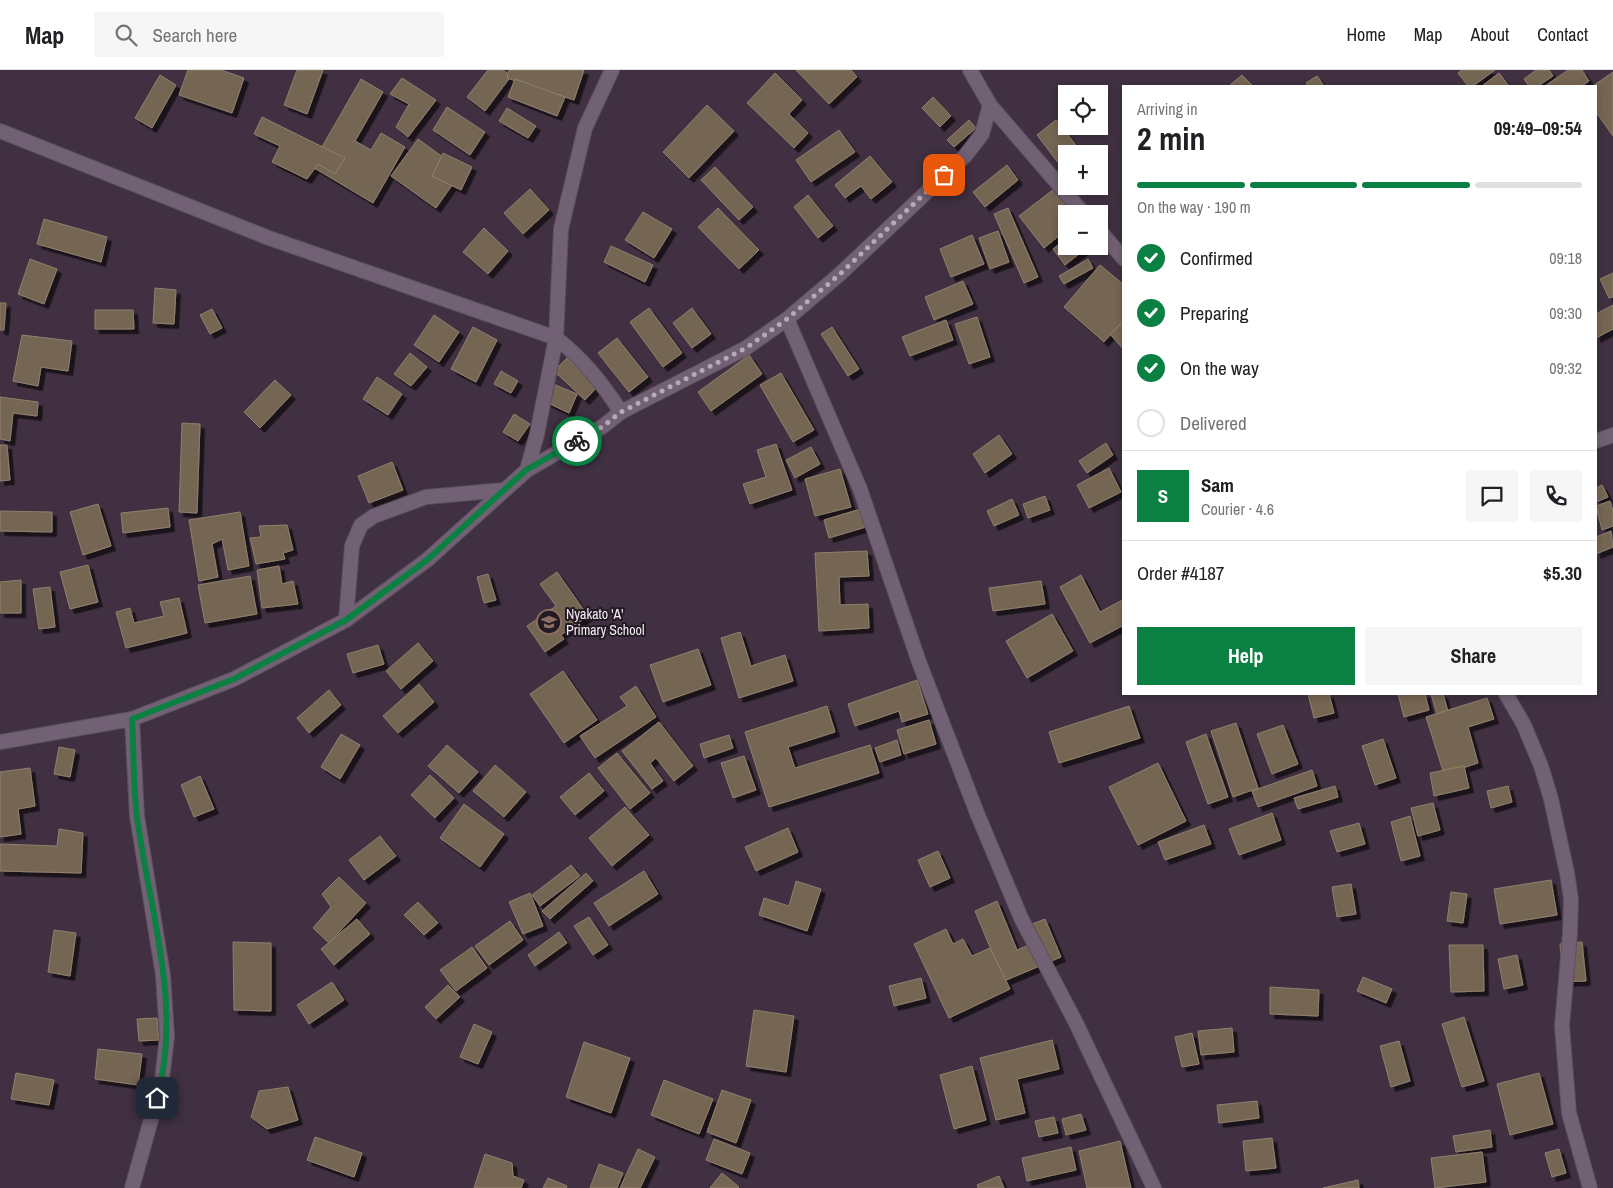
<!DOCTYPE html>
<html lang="en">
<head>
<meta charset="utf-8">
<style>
	:root { --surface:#fff; --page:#f6f6f6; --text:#202124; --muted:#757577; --line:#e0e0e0; --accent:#0b8043 }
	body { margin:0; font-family:"Archivo Narrow",sans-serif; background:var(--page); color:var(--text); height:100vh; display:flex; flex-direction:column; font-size:19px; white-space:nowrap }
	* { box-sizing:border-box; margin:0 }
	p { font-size:16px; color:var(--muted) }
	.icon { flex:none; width:28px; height:28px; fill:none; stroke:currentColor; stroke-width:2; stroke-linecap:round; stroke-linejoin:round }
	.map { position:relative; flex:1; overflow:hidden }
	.details { position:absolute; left:1122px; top:15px; width:475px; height:610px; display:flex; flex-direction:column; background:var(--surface); border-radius:0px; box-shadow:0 2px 8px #0003 }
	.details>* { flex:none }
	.buttons { position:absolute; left:1058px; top:15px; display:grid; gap:10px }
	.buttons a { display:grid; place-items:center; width:50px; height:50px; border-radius:0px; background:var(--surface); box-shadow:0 2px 8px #0003; font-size:25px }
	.pin { position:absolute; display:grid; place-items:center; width:42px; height:42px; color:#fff; margin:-21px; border-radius:10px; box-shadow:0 2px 8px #0006 }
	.courier { position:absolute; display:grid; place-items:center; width:50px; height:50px; margin:-25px; border:4px solid #0b8043; border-radius:50%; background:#fff; color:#222; box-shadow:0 1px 6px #0007 }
	.headline em { font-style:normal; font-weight:800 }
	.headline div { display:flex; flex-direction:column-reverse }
	.headline { display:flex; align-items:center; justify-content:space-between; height:85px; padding:0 15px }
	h1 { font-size:32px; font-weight:800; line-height:38px }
	.bar { display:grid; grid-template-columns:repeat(4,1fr); gap:8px 5px; align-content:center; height:60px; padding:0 15px }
	.bar i { height:6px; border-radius:4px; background:var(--line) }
	.bar .selected { background:var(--accent) }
	.bar p { grid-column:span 4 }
	.line { display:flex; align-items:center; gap:12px; padding:0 15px; border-top:1px solid var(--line) }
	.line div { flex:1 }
	.round { display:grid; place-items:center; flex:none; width:52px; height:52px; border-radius:0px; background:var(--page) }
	ol { padding:0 15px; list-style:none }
	li { display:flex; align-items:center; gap:15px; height:55px }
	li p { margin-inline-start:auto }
	li .icon { padding:5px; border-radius:50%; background:var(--accent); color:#fff; stroke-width:4 }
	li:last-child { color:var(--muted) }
	li i { width:28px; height:28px; border:2px solid var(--line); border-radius:50% }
	.action { display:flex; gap:10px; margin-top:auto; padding:10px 15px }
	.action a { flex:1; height:58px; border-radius:0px; background:var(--accent); color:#fff; font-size:20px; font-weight:800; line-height:58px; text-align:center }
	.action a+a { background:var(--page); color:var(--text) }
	header { display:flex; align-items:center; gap:30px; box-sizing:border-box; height:70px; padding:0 25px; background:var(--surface); border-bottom:1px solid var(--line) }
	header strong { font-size:24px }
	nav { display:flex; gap:28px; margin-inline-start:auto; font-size:18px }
	.search { width:350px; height:45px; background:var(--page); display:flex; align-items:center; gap:12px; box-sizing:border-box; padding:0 18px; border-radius:0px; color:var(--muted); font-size:19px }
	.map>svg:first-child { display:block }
	.building { fill:#756552; stroke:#91806d; filter:url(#shadow) }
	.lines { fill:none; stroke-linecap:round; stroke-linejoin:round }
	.minor-casing { stroke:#5c4f5d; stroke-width:16 }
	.minor { stroke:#726174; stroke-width:14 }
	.done { stroke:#b6aab7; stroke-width:5; stroke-dasharray:0 9 }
	.route { stroke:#0b8043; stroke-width:6 }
	.labels { text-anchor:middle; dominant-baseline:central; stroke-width:4; stroke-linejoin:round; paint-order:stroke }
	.poi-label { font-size:14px; fill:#f6ecf6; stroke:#221b23; text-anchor:start }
</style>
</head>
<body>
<header>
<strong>Map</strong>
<div class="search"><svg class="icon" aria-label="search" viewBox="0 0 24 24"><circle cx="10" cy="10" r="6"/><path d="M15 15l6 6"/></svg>Search here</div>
<nav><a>Home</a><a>Map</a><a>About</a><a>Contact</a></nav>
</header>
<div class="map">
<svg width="1613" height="1118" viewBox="0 0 1613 1118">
	<defs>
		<filter id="shadow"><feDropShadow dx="4.5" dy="4.5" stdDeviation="0" flood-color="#0009"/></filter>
	</defs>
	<rect width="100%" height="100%" fill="#403041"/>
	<g class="building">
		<path d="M188,0H221L244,8L232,43L179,25Z"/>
		<path d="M297,0H323L307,44L284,35Z"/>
		<path d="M488,0H503L511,6L485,41L467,27Z"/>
		<path d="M509,0H584L574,30L507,8Z"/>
		<path d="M796,0H851L857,7L829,34Z"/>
		<path d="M1462,0H1495L1473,16H1468L1458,3Z"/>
		<path d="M1536,0H1549L1553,6L1538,16H1529L1524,9Z"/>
		<path d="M1568,0H1582L1589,11L1582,16H1545Z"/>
		<path d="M1613,2V66L1596,42V16H1593Z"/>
		<path d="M775,3L802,30L789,44L808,63L794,78L747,33Z"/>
		<path d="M1499,3L1509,16H1482Z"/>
		<path d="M160,5L176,15L152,58L135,48Z"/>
		<path d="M1242,5L1253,16H1229Z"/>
		<path d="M1317,6L1324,16H1308L1306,13Z"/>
		<path d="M402,8L436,30L408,67L396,57L409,34L390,24Z"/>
		<path d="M361,9L383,22L355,71L371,80L381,63L405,77L373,133L311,96Z"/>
		<path d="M515,9L565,27L557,46L508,27Z"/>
		<path d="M933,27L951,46L940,57L922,38Z"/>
		<path d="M707,35L734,61L689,108L663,82Z"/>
		<path d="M447,37L485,62L470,85L433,60Z"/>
		<path d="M507,38L536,56L528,68L499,51Z"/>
		<path d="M262,47L345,88L335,104L318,94L307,109L272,92L280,76L254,64Z"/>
		<path d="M969,50L976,58L954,77L947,70Z"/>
		<path d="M1056,50L1083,84H1066V103L1037,65Z"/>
		<path d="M839,60L855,82L811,112L796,90Z"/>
		<path d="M418,69L462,101L436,138L391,106Z"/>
		<path d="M443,83L472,97L461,120L432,106Z"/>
		<path d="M870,86L892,112L871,129L861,116L845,128L835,115Z"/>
		<path d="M1007,95L1018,110L985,137L973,122Z"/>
		<path d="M715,97L753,137L739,150L701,110Z"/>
		<path d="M530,119L549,140L523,164L504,143Z"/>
		<path d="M1054,119L1074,144H1066V160L1044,178L1019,146Z"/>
		<path d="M808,125L833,156L818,168L794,137Z"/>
		<path d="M718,138L759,180L739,199L698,157Z"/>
		<path d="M1008,138L1038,207L1024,213L994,144Z"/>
		<path d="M643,142L672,159L654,188L625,170Z"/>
		<path d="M44,149L107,167L101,192L37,174Z"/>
		<path d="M484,158L508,181L488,204L463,182Z"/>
		<path d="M998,161L1009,192L990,199L979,168Z"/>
		<path d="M972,165L984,194L951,207L940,179Z"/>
		<path d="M1066,169V176H1089L1065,195L1053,179Z"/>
		<path d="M611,176L653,195L645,212L604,192Z"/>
		<path d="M30,189L57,199L44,234L18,224Z"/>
		<path d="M1088,189L1093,198L1064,214L1059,206Z"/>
		<path d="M1100,195L1124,215V249L1104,272L1064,237Z"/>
		<path d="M1613,203V227L1609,228L1600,209Z"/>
		<path d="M963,211L973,234L934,250L925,227Z"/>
		<path d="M155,218L176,220L174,254L153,253Z"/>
		<path d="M0,233H6L4,260H0Z"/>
		<path d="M1613,235V259L1596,268V244Z"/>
		<path d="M649,238L682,283L663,297L630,252Z"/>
		<path d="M692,238L711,264L692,278L673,253Z"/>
		<path d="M212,239L222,258L210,264L200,245Z"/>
		<path d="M95,240H133L134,259H95Z"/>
		<path d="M434,245L459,262L439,292L414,275Z"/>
		<path d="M977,247L990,287L969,294L955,254Z"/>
		<path d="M946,250L953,270L910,286L902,267Z"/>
		<path d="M1124,251V280L1110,264Z"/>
		<path d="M473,257L497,270L476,312L451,299Z"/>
		<path d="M832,257L859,299L848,306L821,264Z"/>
		<path d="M22,265L72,271L68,301L41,297L38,316L13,311Z"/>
		<path d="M617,268L648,307L629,322L598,283Z"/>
		<path d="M410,283L427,297L411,316L394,304Z"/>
		<path d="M749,285L762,304L711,341L698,322Z"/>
		<path d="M567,288L597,317L585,330L554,301Z"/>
		<path d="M501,301L518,311L511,323L494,314Z"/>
		<path d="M781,303L814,360L793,372L760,315Z"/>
		<path d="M377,307L402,324L388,345L363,329Z"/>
		<path d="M275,310L291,325L260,358L244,342Z"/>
		<path d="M553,314L577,324L569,343L546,332Z"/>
		<path d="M0,327L38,332L37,346L13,343L10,371L0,369Z"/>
		<path d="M514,344L530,354L518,371L503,362Z"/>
		<path d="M182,353L200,354L197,443L179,442Z"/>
		<path d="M999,365L1012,384L985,403L973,384Z"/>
		<path d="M1106,373L1113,385L1087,403L1079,391Z"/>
		<path d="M776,374L792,420L750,434L743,414L766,407L757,380Z"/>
		<path d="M0,375H7L10,410L0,411Z"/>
		<path d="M811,377L820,394L795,408L786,390Z"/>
		<path d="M392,392L403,420L369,433L358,406Z"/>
		<path d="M1109,398L1121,422L1089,438L1077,415Z"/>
		<path d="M840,399L851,437L815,446L805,409Z"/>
		<path d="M1602,415L1608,427L1596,432V418Z"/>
		<path d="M1045,426L1050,440L1028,448L1023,434Z"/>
		<path d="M1012,429L1019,445L994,456L987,441Z"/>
		<path d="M1610,431L1613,441V456L1602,460L1596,436Z"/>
		<path d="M98,434L111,476L83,485L70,442Z"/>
		<path d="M168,438L170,457L123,463L121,443Z"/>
		<path d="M864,438L869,456L829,468L824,450Z"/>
		<path d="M0,441L52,442V462L0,461Z"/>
		<path d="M240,442L249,496L228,500L222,469L212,474L218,507L199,511L189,450Z"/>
		<path d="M287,455L293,480L283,483L285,489L256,494L250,468L261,467L259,456Z"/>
		<path d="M1611,461L1613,477L1596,484V467Z"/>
		<path d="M867,481L869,506L839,507L840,535L868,534L869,558L819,561L815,483Z"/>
		<path d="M88,495L98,532L70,539L60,502Z"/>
		<path d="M279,496L282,514L293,511L298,534L262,538L257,500Z"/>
		<path d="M557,502L588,546L561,565L564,569L545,582L527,556L556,536L540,514Z"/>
		<path d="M488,504L496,530L484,533L477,507Z"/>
		<path d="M1081,505L1100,542L1124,529V555L1090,573L1060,517Z"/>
		<path d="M250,506L257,544L205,553L198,515Z"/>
		<path d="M21,510V543H0V512Z"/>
		<path d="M1041,511L1045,534L993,541L989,518Z"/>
		<path d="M50,517L55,557L39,559L33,519Z"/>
		<path d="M179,528L187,563L126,578L116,542L130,538L134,553L164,546L160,532Z"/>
		<path d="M1052,544L1073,581L1027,608L1006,571Z"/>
		<path d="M740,562L751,596L785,585L793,611L739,628L721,568Z"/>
		<path d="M418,573L433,591L401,619L386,601Z"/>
		<path d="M378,575L384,594L353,603L347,584Z"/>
		<path d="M698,579L711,615L663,632L650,595Z"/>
		<path d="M563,601L597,650L564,673L530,624Z"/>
		<path d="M917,610L928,644L902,652L899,641L855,656L848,634Z"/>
		<path d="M419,614L434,632L398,663L383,646Z"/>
		<path d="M636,616L656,647L595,688L580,666L627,636L620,627Z"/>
		<path d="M329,620L341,635L309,663L297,648Z"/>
		<path d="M1308,624H1329L1334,643L1314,648Z"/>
		<path d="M1398,624H1425L1429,640L1404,647Z"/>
		<path d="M1431,624H1443L1449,645L1438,648Z"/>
		<path d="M1487,628L1494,649L1468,657L1478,693L1444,704L1426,647Z"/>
		<path d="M827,636L835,662L788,677L795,698L870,675L879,703L769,737L745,662Z"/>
		<path d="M1129,636L1140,668L1059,693L1049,662Z"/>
		<path d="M929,650L936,674L904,684L897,660Z"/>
		<path d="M659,652L693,696L674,711L656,688L650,693L663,711L652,719L622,681Z"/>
		<path d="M1236,653L1258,718L1233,727L1211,661Z"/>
		<path d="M1283,655L1298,694L1272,704L1257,664Z"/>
		<path d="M341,664L360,675L340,709L321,697Z"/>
		<path d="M1206,664L1228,727L1208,734L1186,672Z"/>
		<path d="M729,665L733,678L704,688L700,674Z"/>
		<path d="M1383,669L1396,708L1375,715L1362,676Z"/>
		<path d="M897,670L901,685L880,692L875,678Z"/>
		<path d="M447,675L478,702L459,723L428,696Z"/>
		<path d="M59,677L75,680L70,707L54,704Z"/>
		<path d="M617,683L650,723L630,739L598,698Z"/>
		<path d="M744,686L756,720L733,728L721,693Z"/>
		<path d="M1158,693L1186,751L1138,775L1109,717Z"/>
		<path d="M495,695L526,722L504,747L473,721Z"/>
		<path d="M1464,696L1469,718L1434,726L1430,703Z"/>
		<path d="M30,698L35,736L18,739L21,764L0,767V702Z"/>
		<path d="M1312,700L1317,716L1258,737L1252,721Z"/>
		<path d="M589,703L604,721L575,745L560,727Z"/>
		<path d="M430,705L454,728L435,748L411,725Z"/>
		<path d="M200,706L214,739L194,747L181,715Z"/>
		<path d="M1335,716L1338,727L1298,739L1294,728Z"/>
		<path d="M1508,716L1512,732L1491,738L1487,721Z"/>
		<path d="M1433,733L1440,760L1418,766L1411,738Z"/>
		<path d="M464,734L504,764L480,797L440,768Z"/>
		<path d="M625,737L649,765L612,796L589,768Z"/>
		<path d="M1272,743L1281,770L1239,785L1229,759Z"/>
		<path d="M1410,746L1420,786L1401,791L1391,752Z"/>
		<path d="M1359,753L1365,774L1337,782L1330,761Z"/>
		<path d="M1204,755L1211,774L1165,790L1158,772Z"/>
		<path d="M788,758L798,782L756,801L745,777Z"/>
		<path d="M59,759L83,763L81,803L0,801V774L57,776Z"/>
		<path d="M380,766L396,786L364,810L349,790Z"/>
		<path d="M938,781L950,808L930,817L918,790Z"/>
		<path d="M571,795L580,806L540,836L532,825Z"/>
		<path d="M644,801L658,824L609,856L594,833Z"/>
		<path d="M586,803L593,811L550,849L542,841Z"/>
		<path d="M339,807L366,833L329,873L313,858L331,837L322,824Z"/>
		<path d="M1551,810L1557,845L1500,854L1494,819Z"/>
		<path d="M796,811L821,819L807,861L759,845L764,828L789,836Z"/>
		<path d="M1351,814L1356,844L1337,847L1332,817Z"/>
		<path d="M1451,822L1467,824L1463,853L1447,851Z"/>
		<path d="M530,823L543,856L523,864L509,832Z"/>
		<path d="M997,831L1017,880L1029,875L1022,858L1045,849L1061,887L1004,911L975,841Z"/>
		<path d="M418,832L438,853L424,865L404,845Z"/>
		<path d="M589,847L608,875L593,885L574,856Z"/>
		<path d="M357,849L370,864L334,895L321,879Z"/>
		<path d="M510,851L523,870L489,895L475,876Z"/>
		<path d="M946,859L953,874L963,869L972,886L990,878L1010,919L949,948L914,874Z"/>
		<path d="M54,860L76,863L70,906L48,902Z"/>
		<path d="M559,862L567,873L535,896L528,885Z"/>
		<path d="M233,872L271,873V941L234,940Z"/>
		<path d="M1582,872L1586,911L1563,912L1560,874Z"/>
		<path d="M1449,875H1483L1484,921L1451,922Z"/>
		<path d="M472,877L487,898L456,921L440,900Z"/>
		<path d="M1517,885L1523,915L1504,919L1498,889Z"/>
		<path d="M1363,907L1392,919L1386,933L1357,921Z"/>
		<path d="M921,908L926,928L894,936L889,916Z"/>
		<path d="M332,912L344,930L309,954L297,935Z"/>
		<path d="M448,915L460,927L436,949L425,937Z"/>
		<path d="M1270,917L1319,920L1318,946L1270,944Z"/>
		<path d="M754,940L794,946L786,1002L746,996Z"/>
		<path d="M1464,947L1484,1011L1462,1017L1442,954Z"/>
		<path d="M157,948L159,970L139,971L137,949Z"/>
		<path d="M474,954L492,962L478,994L460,987Z"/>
		<path d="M1232,958L1234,982L1201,985L1198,961Z"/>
		<path d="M1192,963L1199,994L1182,997L1175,967Z"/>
		<path d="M1052,970L1059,999L1017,1009L1025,1043L996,1050L980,988Z"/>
		<path d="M1399,971L1410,1011L1391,1017L1380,976Z"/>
		<path d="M584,972L630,988L611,1043L566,1027Z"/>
		<path d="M98,979L142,984L138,1015L95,1009Z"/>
		<path d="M972,996L986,1050L954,1059L940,1005Z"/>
		<path d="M16,1003L54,1010L49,1035L11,1029Z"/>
		<path d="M1539,1003L1553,1054L1510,1065L1497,1014Z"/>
		<path d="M664,1010L713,1029L699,1064L651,1045Z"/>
		<path d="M288,1017L298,1050L267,1059L251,1047L259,1021Z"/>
		<path d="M722,1020L751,1030L736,1073L707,1062Z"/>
		<path d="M1257,1031L1259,1048L1219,1053L1217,1035Z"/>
		<path d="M1081,1044L1086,1060L1066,1065L1062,1049Z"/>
		<path d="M1054,1047L1058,1063L1039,1067L1035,1051Z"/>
		<path d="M1490,1060L1492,1077L1456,1082L1453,1066Z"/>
		<path d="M315,1067L362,1083L354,1107L307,1090Z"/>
		<path d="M1272,1068L1276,1098L1246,1101L1243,1071Z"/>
		<path d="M714,1069L750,1083L742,1104L706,1090Z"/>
		<path d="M1120,1071L1131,1118H1087L1079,1081Z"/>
		<path d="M1071,1077L1076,1100L1027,1111L1022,1088Z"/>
		<path d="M638,1079L655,1087L640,1118H620Z"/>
		<path d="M1559,1079L1566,1103L1552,1107L1545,1083Z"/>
		<path d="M1482,1082L1486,1112L1435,1118L1431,1088Z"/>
		<path d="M485,1084L512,1093L513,1106L524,1110L521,1118H474Z"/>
		<path d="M599,1094L623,1103L617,1118H590Z"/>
		<path d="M722,1103L739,1117L738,1118H710Z"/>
		<path d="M999,1106L1004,1118H978L977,1115Z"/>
		<path d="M548,1108L567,1116L566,1118H543Z"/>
		<path d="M1358,1110L1359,1118H1323Z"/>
	</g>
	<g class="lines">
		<defs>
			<g id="minor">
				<path d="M970,0L990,35L982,64L965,86L840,204L787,249L860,419L919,592L977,743L1021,848L1076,953L1154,1118"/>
				<path d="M990,35L1084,144"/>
				<path d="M0,61L269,168L556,268C583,289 602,313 621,342L746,278L787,249"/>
				<path d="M1099,160L1124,189"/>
				<path d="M1596,371L1613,365"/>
				<path d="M527,400L602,357L621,342"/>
				<path d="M346,550L352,476L361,455L374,446L426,427L503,420"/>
				<path d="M1506,624L1524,655L1541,696L1551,729L1567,803L1571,829L1570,863L1562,956L1569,1043L1590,1118"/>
				<path d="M132,649L137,746L163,905L167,966L162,1010L132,1118"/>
				<path d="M0,672L132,649L234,609L346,550L427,490L527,400L537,364L556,268L561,159L585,58L612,0"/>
			</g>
		</defs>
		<use href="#minor" class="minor-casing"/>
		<use href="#minor" class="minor"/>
	</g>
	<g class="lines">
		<path class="done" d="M577,371L602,357L621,342L746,278L787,249L840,204L944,105"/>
		<path class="route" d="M157,1028C183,936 149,839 137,747C133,715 134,681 132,649L234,609L346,550L427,490L526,400L577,371"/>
	</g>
	<defs>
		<symbol id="school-ring" viewBox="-11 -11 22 22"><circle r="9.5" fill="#221b23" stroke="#8d6e63" stroke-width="1.5"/><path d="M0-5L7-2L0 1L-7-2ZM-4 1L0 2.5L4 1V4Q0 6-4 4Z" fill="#8d6e63"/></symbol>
	</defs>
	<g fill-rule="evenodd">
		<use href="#school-ring" x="535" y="538" width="28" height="28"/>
	</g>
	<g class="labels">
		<g class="poi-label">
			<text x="566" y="544">Nyakato 'A'<tspan x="566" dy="16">Primary School</tspan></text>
		</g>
	</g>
</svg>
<div class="buttons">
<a><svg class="icon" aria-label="locate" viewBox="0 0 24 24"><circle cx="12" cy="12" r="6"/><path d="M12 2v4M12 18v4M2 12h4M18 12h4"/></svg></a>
<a>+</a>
<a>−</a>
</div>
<div class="pin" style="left:944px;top:105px;background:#ea580c"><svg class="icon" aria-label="bag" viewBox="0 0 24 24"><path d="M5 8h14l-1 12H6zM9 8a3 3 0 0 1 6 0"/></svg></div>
<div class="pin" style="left:157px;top:1028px;background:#1f2937"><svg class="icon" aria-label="home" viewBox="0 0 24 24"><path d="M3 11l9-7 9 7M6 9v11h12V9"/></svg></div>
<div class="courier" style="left:577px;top:371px"><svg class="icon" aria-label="bike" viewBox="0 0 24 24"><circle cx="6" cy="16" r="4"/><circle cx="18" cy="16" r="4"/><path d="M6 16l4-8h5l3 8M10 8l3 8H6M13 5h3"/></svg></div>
<section class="details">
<div class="headline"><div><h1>2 min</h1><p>Arriving in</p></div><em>09:49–09:54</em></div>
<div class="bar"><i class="selected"></i><i class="selected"></i><i class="selected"></i><i></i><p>On the way · 190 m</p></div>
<ol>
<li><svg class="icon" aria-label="check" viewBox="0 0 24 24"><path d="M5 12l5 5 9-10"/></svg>Confirmed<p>09:18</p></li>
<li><svg class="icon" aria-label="check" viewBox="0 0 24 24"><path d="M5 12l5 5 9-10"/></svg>Preparing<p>09:30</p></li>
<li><svg class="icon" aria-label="check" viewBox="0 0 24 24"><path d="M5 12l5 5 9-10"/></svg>On the way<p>09:32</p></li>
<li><i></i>Delivered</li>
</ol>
<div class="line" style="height:90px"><b class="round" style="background:var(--accent);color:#fff">S</b><div><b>Sam</b><p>Courier · 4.6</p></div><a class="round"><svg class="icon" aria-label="chat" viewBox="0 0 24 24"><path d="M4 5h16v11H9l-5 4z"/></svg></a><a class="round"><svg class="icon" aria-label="phone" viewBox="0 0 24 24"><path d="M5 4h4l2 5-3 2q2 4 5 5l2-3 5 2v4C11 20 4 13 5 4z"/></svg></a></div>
<div class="line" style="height:65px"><div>Order #4187</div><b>$5.30</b></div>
<div class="action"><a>Help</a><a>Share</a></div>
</section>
</div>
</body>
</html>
